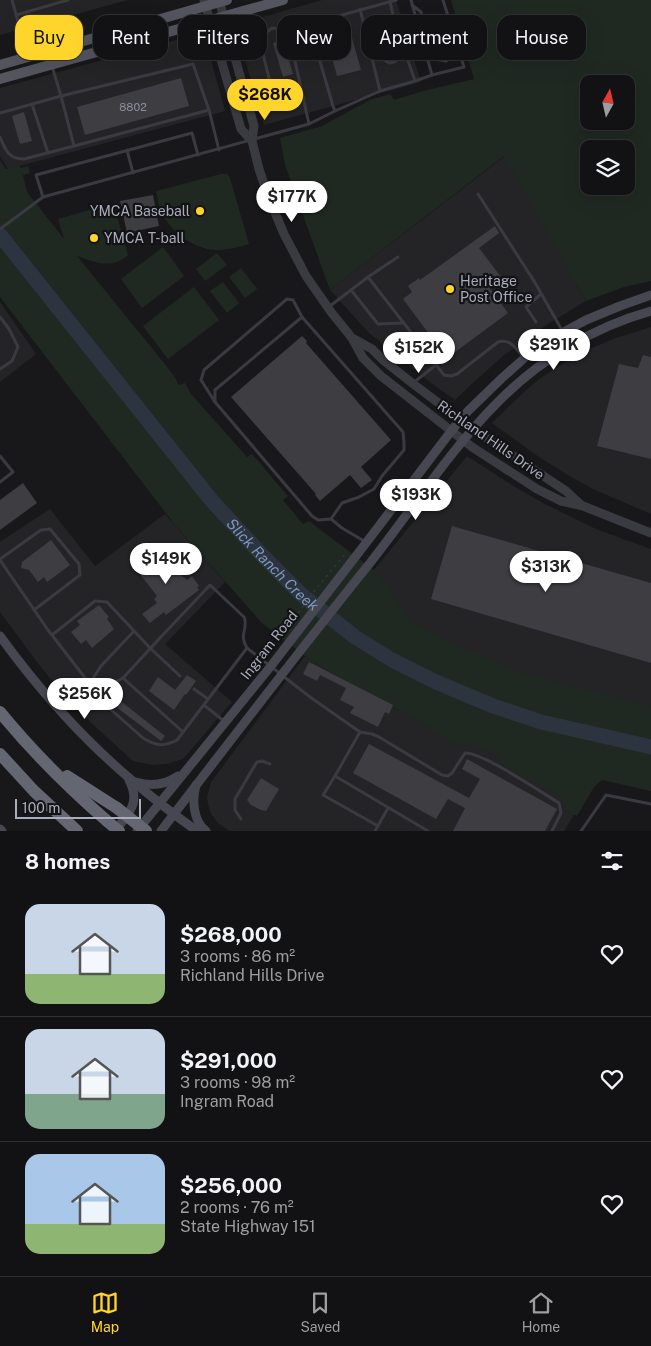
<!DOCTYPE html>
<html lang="en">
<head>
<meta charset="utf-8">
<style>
	body { margin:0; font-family:"Public Sans",sans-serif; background:#1f2022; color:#f1f3f6; height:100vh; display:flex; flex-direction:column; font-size:19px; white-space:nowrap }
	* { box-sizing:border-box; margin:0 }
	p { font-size:16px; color:#9c9ea0 }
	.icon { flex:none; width:28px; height:28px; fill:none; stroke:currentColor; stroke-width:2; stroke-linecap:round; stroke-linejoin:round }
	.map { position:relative; height:831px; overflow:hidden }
	.details { display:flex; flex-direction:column; background:#121214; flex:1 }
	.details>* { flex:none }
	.guide { position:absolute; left:15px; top:15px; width:621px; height:45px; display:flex; gap:10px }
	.needle { width:32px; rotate:8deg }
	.controls { position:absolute; left:580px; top:75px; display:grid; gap:10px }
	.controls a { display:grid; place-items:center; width:55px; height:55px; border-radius:10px; background:#121214; box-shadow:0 5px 20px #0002,0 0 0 1px #313234; font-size:25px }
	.scale { position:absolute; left:15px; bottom:12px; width:126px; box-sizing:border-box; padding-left:5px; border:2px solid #a9acbb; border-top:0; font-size:14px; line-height:18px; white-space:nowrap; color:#a9acbb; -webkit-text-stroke:4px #131315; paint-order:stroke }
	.price { position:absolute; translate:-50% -42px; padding:0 11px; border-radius:18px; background:#fff; color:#222; font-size:16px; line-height:32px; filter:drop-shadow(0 1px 2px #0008) }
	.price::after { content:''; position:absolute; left:50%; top:30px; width:15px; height:11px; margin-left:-8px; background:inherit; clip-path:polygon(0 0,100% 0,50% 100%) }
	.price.current { background:#ffd42b; color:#111 }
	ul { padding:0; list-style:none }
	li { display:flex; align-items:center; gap:15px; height:125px; padding:0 25px }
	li+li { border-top:1px solid #313234 }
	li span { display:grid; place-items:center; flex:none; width:140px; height:100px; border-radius:15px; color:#555 }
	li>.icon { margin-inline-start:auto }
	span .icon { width:60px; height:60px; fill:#fffc; stroke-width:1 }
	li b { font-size:21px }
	h2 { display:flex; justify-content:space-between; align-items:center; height:60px; padding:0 25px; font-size:21px }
	.chip { padding:0 18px; border-radius:15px; background:#121214; box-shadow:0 5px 20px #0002,0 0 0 1px #313234; font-size:18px; line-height:45px }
	.chip.current { background:#ffd42b; color:#111 }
	.tabs { display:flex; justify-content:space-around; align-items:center; height:70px; border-top:1px solid #313234; background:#121214; font-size:14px; color:#9c9ea0 }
	.tabs a { display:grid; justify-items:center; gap:2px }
	.tabs .current { color:#ffd42b }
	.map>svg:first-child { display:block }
</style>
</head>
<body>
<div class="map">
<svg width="651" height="831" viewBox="0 0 651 831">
	<rect width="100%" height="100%" fill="#18181a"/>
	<g fill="#242427">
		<polygon points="0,0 128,0 0,35"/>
		<polygon points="322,0 396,0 421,82 264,125 237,32 237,27 245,22"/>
		<polygon points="191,36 200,36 206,42 225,111 8,169 0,156 0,88"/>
		<polygon points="505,156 586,301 548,324 503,356 476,380 455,400 431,383 369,333 330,290"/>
		<polygon points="0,302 36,354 0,382"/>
		<polygon points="651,327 651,514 593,489 566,474 539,457 492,423 524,392 538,380 556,368 585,351 613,339"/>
		<polygon points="467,456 512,485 543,503 596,529 651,549 651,710 544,684 449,649 360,587"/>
		<polygon points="50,509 95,566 165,514 225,582 165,644 232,702 183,759 167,764 152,765 133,761 75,708 40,666 0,612 0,542"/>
		<polygon points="305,656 354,687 408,715 598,776 564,831 230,831 219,824 211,814 208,804 207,797 211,782"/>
	</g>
	<g fill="#1f2922" fill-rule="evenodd">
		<path d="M451,0H651V281L624,287L586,301L504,156L330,290L285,165L280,138L322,126L370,100L390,94L394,100L423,91L474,79ZM589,84H626V121H589ZM589,149H626V186H589Z"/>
		<path d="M0,160L6,169L19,166L21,168L28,166L30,173L23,175L27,192L64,239L58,219L107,205L115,209L128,255C111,270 95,262 77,256L164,363L176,379L178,385L185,383L191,394L247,457L252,454L288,496L283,500L303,524L309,521L379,574L410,621L453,644L520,672L573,687L651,706V791L602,780L594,787L577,816L566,811L565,804L558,795L497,762L499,754L464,743L458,746L408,715L354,687L305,656L262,623L175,525L0,297Z"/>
		<path d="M221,174H227L230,178L249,244C240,247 231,249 222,250C200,252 175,236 164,217C159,209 158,200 156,191Z"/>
		<polygon points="163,247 184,276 142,308 121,279"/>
		<polygon points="217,253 227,265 205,281 196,269"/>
		<polygon points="241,268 257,289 245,298 229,277"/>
		<polygon points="223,282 239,303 227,313 210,291"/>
		<polygon points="194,287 219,320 168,359 143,326"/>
	</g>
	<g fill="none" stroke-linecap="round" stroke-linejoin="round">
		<path stroke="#2c3440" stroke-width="15" id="s1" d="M0,235L212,501L262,555L303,596L355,637L392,660L436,682L493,706L541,722L651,747"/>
	</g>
	<g fill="#3d3d42">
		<polygon points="387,18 395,46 383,50 375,21"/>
		<polygon points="349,27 361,70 337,76 328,43 319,35"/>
		<polygon points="283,40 293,74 283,77 273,43"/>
		<polygon points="181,78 189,106 85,135 77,107"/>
		<polygon points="24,112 32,141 20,144 12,116"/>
		<polygon points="153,195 159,226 127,233 120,201"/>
		<polygon points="495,226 499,233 479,248 501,277 488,286 508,313 447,358 403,299 412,292 408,286 419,278 420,280"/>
		<polygon points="302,336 307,341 306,343 391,440 361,467 372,480 361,488 350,475 320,501 315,495 316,494 231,397"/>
		<polygon points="643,355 651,357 651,459 597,446 619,364 638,368"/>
		<polygon points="23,483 37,503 0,530 0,500"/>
		<polygon points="452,526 651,583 651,663 431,599"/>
		<polygon points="51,540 70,565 47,582 44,577 38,582 29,570 21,568 22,562"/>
		<polygon points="163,550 183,577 184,577 187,580 192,576 199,586 197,587 199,590 166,615 164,612 150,623 142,614 157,603 154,599 157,596 136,569 150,559 149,558 156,552 158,554"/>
		<polygon points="99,605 109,617 107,619 114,629 92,648 86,640 81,644 71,632 80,625 77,621"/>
		<polygon points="309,662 393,705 389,714 385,712 378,727 350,713 354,707 340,700 346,688 320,675 317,681 303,674"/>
		<polygon points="187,675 196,681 186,695 185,694 174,710 149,691 158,677 175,690"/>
		<polygon points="113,695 165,736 161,741 107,700"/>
		<polygon points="369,744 469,798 480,779 462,769 467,759 557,809 545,831 453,831 465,808 448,799 436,819 353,773"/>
		<polygon points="261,778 279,789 266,811 261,810 251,805 247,800"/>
	</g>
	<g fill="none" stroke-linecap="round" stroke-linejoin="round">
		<polyline stroke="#3e3f47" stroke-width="1" stroke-dasharray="2.5 4" stroke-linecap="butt" points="283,634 315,590 347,552"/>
		<g stroke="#3a3a41" stroke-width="3">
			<polyline points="12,0 28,56"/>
			<polyline points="411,0 432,75 464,67 443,0"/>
			<polyline points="412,5 421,12 431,48 441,54 450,51 453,42 449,25"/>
			<polyline points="360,9 380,91 415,81 395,23 390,2"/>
			<polyline points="16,15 68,0"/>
			<polyline points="309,24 333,106 335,111 309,124"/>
			<polyline points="364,25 372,34 380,57 389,63 394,62 399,59 401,50 399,40"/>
			<polyline points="288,30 272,28 259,38 275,102 285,106 304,98"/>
			<polyline points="431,49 435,59 446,61 456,54 453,42"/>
			<polyline points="415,81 432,75"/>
			<polyline points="32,104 48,153"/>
			<polyline points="209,110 74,146 61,96 193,64 209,110 219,150"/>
			<polyline points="335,111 380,91"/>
			<polyline points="0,113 61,96 52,66"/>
			<path d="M0,137C5,149 8,159 24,159L74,146"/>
			<polyline points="127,150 133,173"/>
			<polyline points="478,194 534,281 563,332"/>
			<polyline points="43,197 36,175 192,133 198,155"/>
			<polyline points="0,229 43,197 309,124 288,30 396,0"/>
			<polyline points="368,277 398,257"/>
			<polyline points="351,290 378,324 403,323"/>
			<path d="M330,306L368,277L444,375L451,376L457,374L498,342C511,338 516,349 524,358"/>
			<polyline points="0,317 9,329 18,347 12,361 0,369"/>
			<polyline points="302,317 293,300 287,299 204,370 201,380 215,402 312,516 318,520 331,519 342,528 364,541"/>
			<polyline points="536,322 526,307 541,294"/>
			<polyline points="413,383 436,365"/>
			<polyline points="215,402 215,390 302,317 403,432 404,442 404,450 382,476 374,489 359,497 342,503 331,519"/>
			<polyline points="0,456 13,472 0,482"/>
			<polyline points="0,559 41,530 50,529 79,564 80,575 34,610"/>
			<polyline points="0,560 48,630 89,683"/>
			<polyline points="52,635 95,601 107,602 150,648 180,676"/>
			<polyline points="123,678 183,732"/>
			<polyline points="90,683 101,666 134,631"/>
			<path d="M82,684L143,738C156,746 164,747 177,740L247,648"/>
			<polyline points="194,689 208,699"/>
			<path d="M55,703L66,694L82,684L89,683L111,684L123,678L159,639L210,585L244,617C249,629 238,634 247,648L310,697L360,732L335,776L428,831"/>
			<polyline points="204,705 225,722"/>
			<path d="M360,732L372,734L379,737L442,775L448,776L452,773L465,753C482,752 541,792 559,803L561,813L552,831"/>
			<polyline points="335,776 323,795 378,826"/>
			<polyline points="241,819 235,810 235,799 255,765 257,762 262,761 270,764"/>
			<polyline points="375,831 388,808"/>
			<polyline points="581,831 606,795 651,804"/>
		</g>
		<g stroke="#3a3a41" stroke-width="9">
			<polyline points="204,0 241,129 252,141"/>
			<polyline points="219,0 254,126 252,141 259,169 268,196 284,234 306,276 331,312 352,338 363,358 381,376 472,447 537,489 561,501 583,506 651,533"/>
			<polyline points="354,339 372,349 383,360 412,383 473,429 566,491 581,505"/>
		</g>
		<g stroke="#464750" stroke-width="9">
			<path d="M0,636C37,687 80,736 128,777C150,796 173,814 197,831"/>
			<path d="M136,782C152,787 165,785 178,776"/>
			<path d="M196,785C192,800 193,821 206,831"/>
			<polyline points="0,829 2,831"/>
			<path d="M115,831C129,813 141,803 129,780"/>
			<polyline points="137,831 271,666 366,543 452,430 468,411 502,378 529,354 551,339 586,320 620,306 651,295"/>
			<path d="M161,831C230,741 299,651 370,563C412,510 449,451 497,403C539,360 593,327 651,311"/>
		</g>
		<g stroke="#54555f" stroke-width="10">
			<polyline points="0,65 227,0"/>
			<polyline points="0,79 283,0"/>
		</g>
		<g stroke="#646671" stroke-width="12">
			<path d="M0,712C32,751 69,788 107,821"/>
			<polyline points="0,754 34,791 77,831"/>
			<polyline points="67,776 117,808"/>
		</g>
		<g stroke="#646671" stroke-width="12">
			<polyline points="117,808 146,831"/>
			<polyline points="107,821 119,831"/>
		</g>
	</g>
	<g fill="#ffd42b" stroke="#131315" stroke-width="2">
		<circle cx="200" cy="211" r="5"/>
		<circle cx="94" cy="238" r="5"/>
		<circle cx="450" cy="289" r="5"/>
	</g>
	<g text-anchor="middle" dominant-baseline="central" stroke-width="4.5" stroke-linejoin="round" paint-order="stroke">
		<g font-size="11" fill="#8e909d">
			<text x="133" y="107">8802</text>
		</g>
		<g font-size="14" fill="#a9acbb" stroke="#131315" text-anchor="start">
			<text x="190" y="211" text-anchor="end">YMCA Baseball</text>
			<text x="104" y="238">YMCA T-ball</text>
			<text x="460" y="281">Heritage<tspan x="460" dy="16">Post Office</tspan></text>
		</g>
		<g font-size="14" fill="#a9acbb" stroke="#131315">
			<text transform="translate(491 440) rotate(35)">Richland Hills Drive</text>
			<text transform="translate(269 645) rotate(-52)">Ingram Road</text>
		</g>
		<g font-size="15" font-style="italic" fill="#7d95b9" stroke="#131315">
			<text stroke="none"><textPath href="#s1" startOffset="428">Slick Ranch Creek</textPath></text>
		</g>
	</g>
</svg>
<div class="controls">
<a><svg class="needle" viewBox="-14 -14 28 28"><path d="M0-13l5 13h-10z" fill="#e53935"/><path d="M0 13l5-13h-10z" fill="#9c9ea0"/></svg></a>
<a><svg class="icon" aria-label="layers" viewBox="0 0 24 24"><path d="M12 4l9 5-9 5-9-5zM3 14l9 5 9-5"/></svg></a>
</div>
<div class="scale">100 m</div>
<b class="price current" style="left:265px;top:121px">$268K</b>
<b class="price" style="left:292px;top:223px">$177K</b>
<b class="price" style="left:554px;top:371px">$291K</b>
<b class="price" style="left:419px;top:374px">$152K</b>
<b class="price" style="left:416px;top:521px">$193K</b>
<b class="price" style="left:166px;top:585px">$149K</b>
<b class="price" style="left:546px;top:593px">$313K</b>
<b class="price" style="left:85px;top:720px">$256K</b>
<div class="guide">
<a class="chip current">Buy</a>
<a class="chip">Rent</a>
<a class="chip">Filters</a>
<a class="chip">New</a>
<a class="chip">Apartment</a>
<a class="chip">House</a>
</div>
</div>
<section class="details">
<h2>8 homes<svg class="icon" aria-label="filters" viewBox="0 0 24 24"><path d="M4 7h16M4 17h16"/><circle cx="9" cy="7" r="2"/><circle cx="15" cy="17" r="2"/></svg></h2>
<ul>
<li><span style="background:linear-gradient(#c9d6e8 70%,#8fb573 0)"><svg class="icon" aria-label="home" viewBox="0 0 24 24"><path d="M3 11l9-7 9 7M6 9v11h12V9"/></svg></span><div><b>$268,000</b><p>3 rooms · 86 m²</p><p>Richland Hills Drive</p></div><svg class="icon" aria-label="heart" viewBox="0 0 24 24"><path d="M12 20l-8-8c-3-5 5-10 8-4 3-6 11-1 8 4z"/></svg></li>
<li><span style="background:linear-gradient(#c9d6e8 65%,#7fa58c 0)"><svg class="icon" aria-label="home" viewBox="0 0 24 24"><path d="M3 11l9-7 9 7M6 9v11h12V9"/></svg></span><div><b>$291,000</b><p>3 rooms · 98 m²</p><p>Ingram Road</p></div><svg class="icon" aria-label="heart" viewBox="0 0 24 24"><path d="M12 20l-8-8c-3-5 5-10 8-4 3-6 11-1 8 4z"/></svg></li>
<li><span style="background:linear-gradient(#a9c7e8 70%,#8fb573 0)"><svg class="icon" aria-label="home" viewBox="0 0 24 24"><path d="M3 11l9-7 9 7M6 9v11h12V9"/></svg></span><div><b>$256,000</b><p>2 rooms · 76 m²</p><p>State Highway 151</p></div><svg class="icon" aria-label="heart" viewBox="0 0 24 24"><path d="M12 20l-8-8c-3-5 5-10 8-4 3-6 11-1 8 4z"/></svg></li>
</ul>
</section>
<nav class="tabs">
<a class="current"><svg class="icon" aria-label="map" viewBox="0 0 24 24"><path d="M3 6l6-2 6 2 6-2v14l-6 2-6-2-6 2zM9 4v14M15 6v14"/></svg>Map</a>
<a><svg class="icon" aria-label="saved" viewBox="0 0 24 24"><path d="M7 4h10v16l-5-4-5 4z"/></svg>Saved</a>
<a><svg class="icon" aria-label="home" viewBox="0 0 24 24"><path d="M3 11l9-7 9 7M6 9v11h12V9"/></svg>Home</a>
</nav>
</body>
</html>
